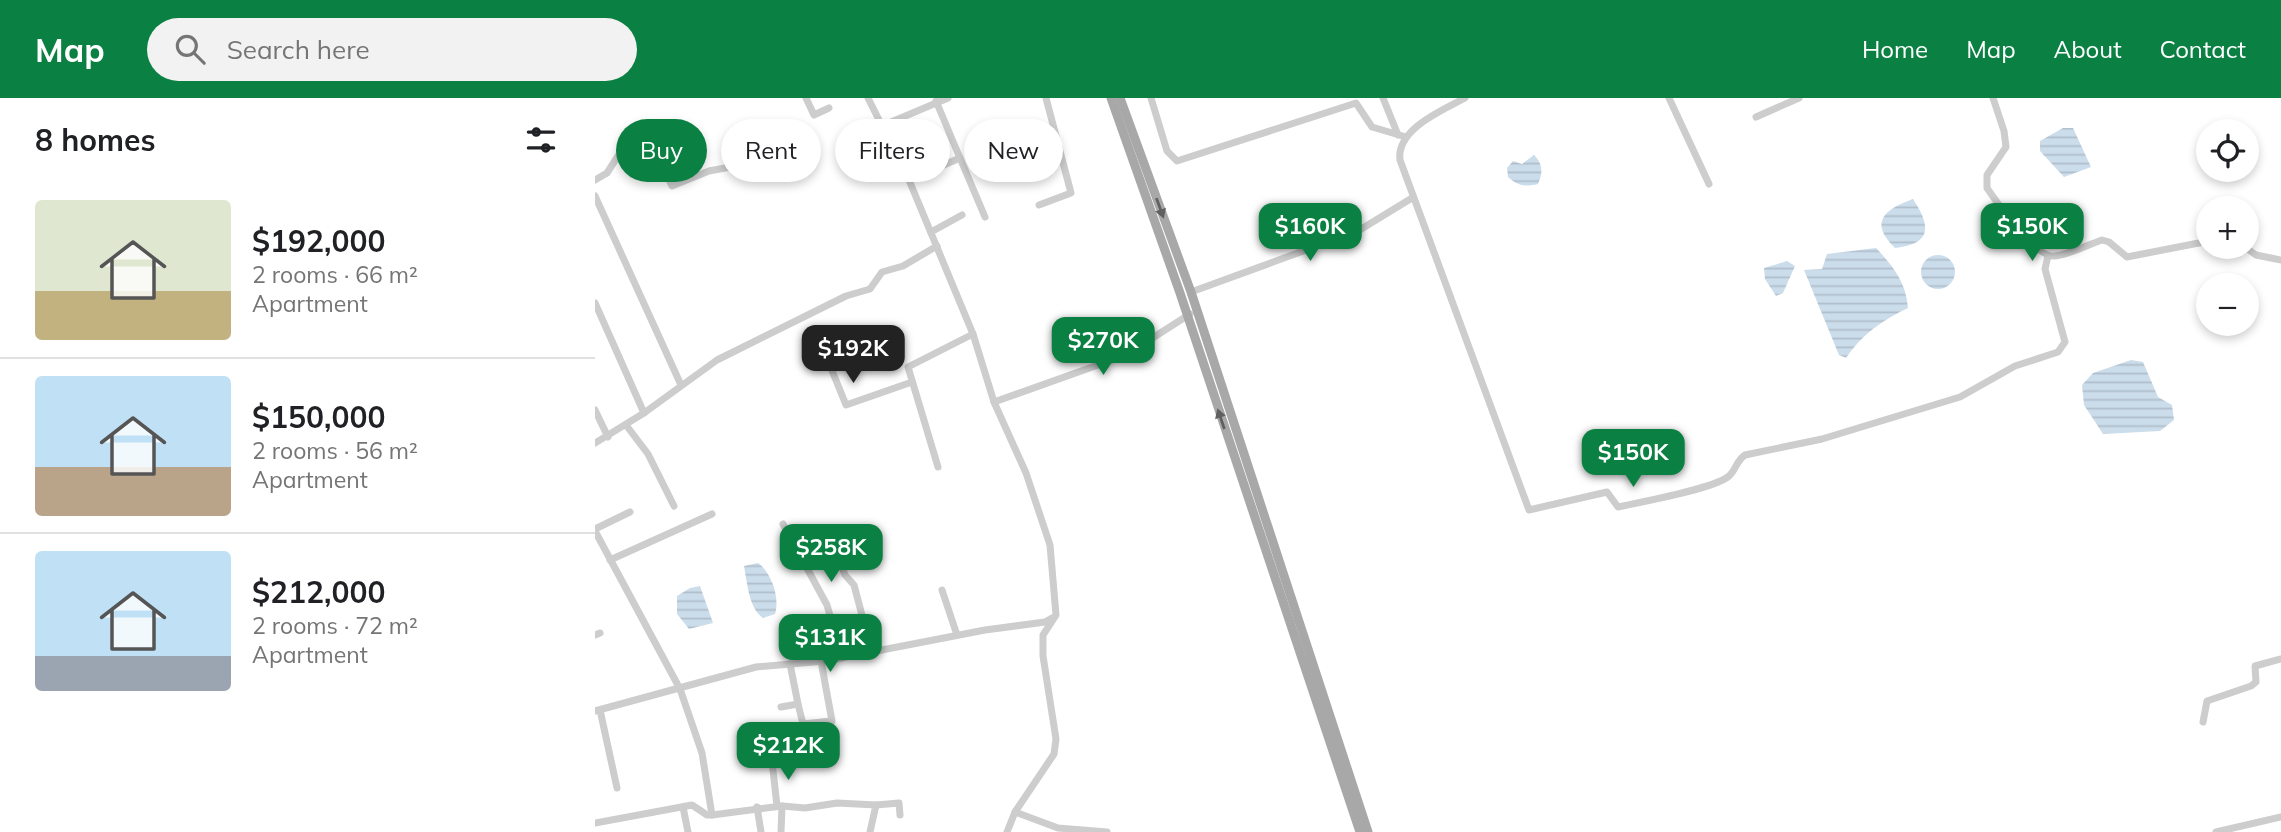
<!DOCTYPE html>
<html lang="en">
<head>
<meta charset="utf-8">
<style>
	body { margin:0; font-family:Mulish,sans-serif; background:#f2f2f2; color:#202124; height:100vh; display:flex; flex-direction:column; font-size:26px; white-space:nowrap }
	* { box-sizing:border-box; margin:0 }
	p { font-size:23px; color:#757577 }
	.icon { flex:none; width:38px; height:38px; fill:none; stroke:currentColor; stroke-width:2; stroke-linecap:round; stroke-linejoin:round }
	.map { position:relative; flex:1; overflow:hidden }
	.sheet { display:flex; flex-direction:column; background:#fff; width:595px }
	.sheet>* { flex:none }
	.top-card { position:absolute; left:21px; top:21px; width:665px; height:63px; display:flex; gap:14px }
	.tools { position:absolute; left:1601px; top:21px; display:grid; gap:14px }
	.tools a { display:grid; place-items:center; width:63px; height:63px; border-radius:50%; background:#fff; box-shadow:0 4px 10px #0003; font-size:35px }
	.price { position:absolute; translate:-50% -60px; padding:0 16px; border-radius:14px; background:#0b8043; color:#fff; font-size:23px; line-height:46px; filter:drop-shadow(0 2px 4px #0008) }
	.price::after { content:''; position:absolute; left:50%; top:42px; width:21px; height:16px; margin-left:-10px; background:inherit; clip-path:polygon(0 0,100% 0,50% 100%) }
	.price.selected { background:#222; color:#fff }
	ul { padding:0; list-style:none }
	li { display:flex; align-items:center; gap:21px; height:175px; padding:0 35px }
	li+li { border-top:2px solid #e0e0e0 }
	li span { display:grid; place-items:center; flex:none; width:196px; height:140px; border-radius:7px; color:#555 }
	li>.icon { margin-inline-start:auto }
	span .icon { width:84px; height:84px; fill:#fffc; stroke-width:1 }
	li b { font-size:30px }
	h2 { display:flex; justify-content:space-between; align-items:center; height:84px; padding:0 35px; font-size:30px }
	.chip { padding:0 24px; border-radius:32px; background:#fff; box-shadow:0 4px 10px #0003; font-size:24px; line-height:63px }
	.chip.selected { background:#0b8043; color:#fff }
	header { display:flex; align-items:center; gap:42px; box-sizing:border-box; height:98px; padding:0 35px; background:#0b8043; color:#fff }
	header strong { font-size:33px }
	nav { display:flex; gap:38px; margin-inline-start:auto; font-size:24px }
	.search { width:490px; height:63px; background:#f2f2f2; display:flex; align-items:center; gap:18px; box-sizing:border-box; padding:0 24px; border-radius:38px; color:#757577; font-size:26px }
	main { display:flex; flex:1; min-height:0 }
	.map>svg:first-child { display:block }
</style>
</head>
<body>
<header>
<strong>Map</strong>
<div class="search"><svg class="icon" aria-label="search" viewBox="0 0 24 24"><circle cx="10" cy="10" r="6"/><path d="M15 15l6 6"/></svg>Search here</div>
<nav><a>Home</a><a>Map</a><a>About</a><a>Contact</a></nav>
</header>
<main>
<section class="sheet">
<h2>8 homes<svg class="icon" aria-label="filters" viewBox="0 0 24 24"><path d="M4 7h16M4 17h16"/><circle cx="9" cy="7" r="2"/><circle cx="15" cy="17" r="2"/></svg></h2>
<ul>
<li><span style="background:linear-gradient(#dfe7d0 65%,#c2b280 0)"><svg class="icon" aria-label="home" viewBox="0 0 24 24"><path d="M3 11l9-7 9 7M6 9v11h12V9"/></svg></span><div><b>$192,000</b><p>2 rooms · 66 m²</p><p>Apartment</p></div></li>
<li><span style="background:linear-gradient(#bfe0f5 65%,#b9a48a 0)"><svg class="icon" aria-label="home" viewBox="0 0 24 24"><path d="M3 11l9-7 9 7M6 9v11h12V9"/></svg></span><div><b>$150,000</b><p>2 rooms · 56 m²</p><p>Apartment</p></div></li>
<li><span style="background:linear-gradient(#bfe0f5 75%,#9aa5b1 0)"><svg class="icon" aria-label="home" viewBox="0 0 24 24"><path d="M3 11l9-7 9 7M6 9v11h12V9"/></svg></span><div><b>$212,000</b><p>2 rooms · 72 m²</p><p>Apartment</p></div></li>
</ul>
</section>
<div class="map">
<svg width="1686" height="734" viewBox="0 0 1686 734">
	<defs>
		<pattern id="water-rules" width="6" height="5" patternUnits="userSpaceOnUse" patternTransform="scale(1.75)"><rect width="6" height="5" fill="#cbddeb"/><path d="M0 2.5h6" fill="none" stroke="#afbeca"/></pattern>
	</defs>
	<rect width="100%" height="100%" fill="#fff"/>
	<g fill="url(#water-rules)">
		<polygon points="1468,30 1478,30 1496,69 1469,79 1445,53 1445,43"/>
		<path d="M939,57C948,66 948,75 943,86C930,89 923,88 913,79L912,70L918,63L927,66Z"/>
		<path d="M1318,101C1336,128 1337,146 1300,150C1273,124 1290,111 1318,101Z"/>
		<path d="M1281,150C1298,168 1311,184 1313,210C1288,222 1267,236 1251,260L1244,257L1209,172L1227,171L1232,156Z"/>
		<circle cx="1343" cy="174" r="17"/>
		<polygon points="1192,163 1200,168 1188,195 1181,198 1170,181 1169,170"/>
		<polygon points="1536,262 1548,264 1563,299 1577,307 1579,322 1565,333 1508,336 1489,307 1487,287 1498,275"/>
		<path d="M163,465C177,475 185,500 180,516L168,520C154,511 152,484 149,468Z"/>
		<polygon points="105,488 118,525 94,531 82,516 82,498 95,490"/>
	</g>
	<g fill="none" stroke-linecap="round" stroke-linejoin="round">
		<g stroke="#cdcdcd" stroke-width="7">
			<polyline points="211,0 219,17 234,10"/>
			<polyline points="273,0 314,82 378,236 399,304 431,375 455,447 461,517 448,537 448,558 461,641 459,656 420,714 412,734"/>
			<polyline points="556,0 572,53 582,63 761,5 777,29 811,39"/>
			<polyline points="788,0 803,37"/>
			<path d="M870,0C848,12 801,31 805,62L934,412L1012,394L1023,409C1046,404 1119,391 1134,378C1141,372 1141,363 1150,357L1227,341L1365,299L1420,268L1463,254L1470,244L1450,171L1453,158"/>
			<polyline points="1074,0 1114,86"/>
			<path d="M1398,0L1409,33L1411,49L1392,77V90C1403,106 1441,161 1460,158C1476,156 1492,147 1507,142L1514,144L1532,159L1614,143"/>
			<polyline points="341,3 365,60"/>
			<polyline points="1161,19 1204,0"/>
			<polyline points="289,27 353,0"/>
			<polyline points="0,82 12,75 28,50 53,39 77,88 114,73 146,67"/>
			<polyline points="314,82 365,60 390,119"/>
			<polyline points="0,98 86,287"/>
			<polyline points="444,107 476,95 451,0"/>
			<polyline points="336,134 367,117"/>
			<polyline points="1650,149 1661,157 1686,162"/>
			<polyline points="596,194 763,133 817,100"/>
			<polyline points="0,205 49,315"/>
			<polyline points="236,270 251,307 317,284"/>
			<polyline points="399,304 531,257 595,216"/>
			<polyline points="0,312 13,339"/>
			<polyline points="31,327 53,356 79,408"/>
			<polyline points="0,345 49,315 122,262 251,198 275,191 287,174 308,168 342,148"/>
			<polyline points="343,369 313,269 378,236"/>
			<polyline points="188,426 232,507 247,560"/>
			<polyline points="0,431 35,414"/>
			<polyline points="0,433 85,591 107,655 117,717 187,708 210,710 242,705 281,707 275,734"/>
			<polyline points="239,447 250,477 259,487 277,555"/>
			<polyline points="15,462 117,416"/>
			<polyline points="347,492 362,537"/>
			<polyline points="0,537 5,535"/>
			<polyline points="203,606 208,626 237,623 226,563"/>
			<polyline points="186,609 203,606 195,566"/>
			<polyline points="5,612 22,690"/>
			<polyline points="0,613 161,569 230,563 390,532 450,524 457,520"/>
			<polyline points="229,624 230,653"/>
			<polyline points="1608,624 1612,603 1656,588 1661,584 1660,568 1686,561"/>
			<polyline points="177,663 182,708"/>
			<polyline points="281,707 304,705 305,717"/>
			<polyline points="88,709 93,734"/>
			<polyline points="162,709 166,734"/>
			<polyline points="420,714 463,730 512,734"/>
			<polyline points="0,725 97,707 112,717 117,717"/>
			<polyline points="186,734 187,708"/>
			<polyline points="1621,734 1686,719"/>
		</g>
		<g stroke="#a8a8a8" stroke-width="9">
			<polyline points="516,0 585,195 765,734"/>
			<polyline points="525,0 596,194 773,734"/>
		</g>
	</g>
	<defs><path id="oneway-solid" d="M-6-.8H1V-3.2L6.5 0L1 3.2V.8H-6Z" transform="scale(1.75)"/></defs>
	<g fill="#606060">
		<use href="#oneway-solid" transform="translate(565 110) rotate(70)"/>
		<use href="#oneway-solid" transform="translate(626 321) rotate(-109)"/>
	</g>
</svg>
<div class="tools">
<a><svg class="icon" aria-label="locate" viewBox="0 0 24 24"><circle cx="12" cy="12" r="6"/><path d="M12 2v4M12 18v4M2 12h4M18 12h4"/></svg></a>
<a>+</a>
<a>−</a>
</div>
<b class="price" style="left:715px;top:165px">$160K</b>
<b class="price" style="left:1437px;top:165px">$150K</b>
<b class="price" style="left:508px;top:279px">$270K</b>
<b class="price selected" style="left:258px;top:287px">$192K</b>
<b class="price" style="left:1038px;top:391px">$150K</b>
<b class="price" style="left:236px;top:486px">$258K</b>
<b class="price" style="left:235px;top:576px">$131K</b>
<b class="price" style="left:193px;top:684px">$212K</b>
<div class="top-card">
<a class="chip selected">Buy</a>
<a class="chip">Rent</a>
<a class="chip">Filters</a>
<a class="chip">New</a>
</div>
</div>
</main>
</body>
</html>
